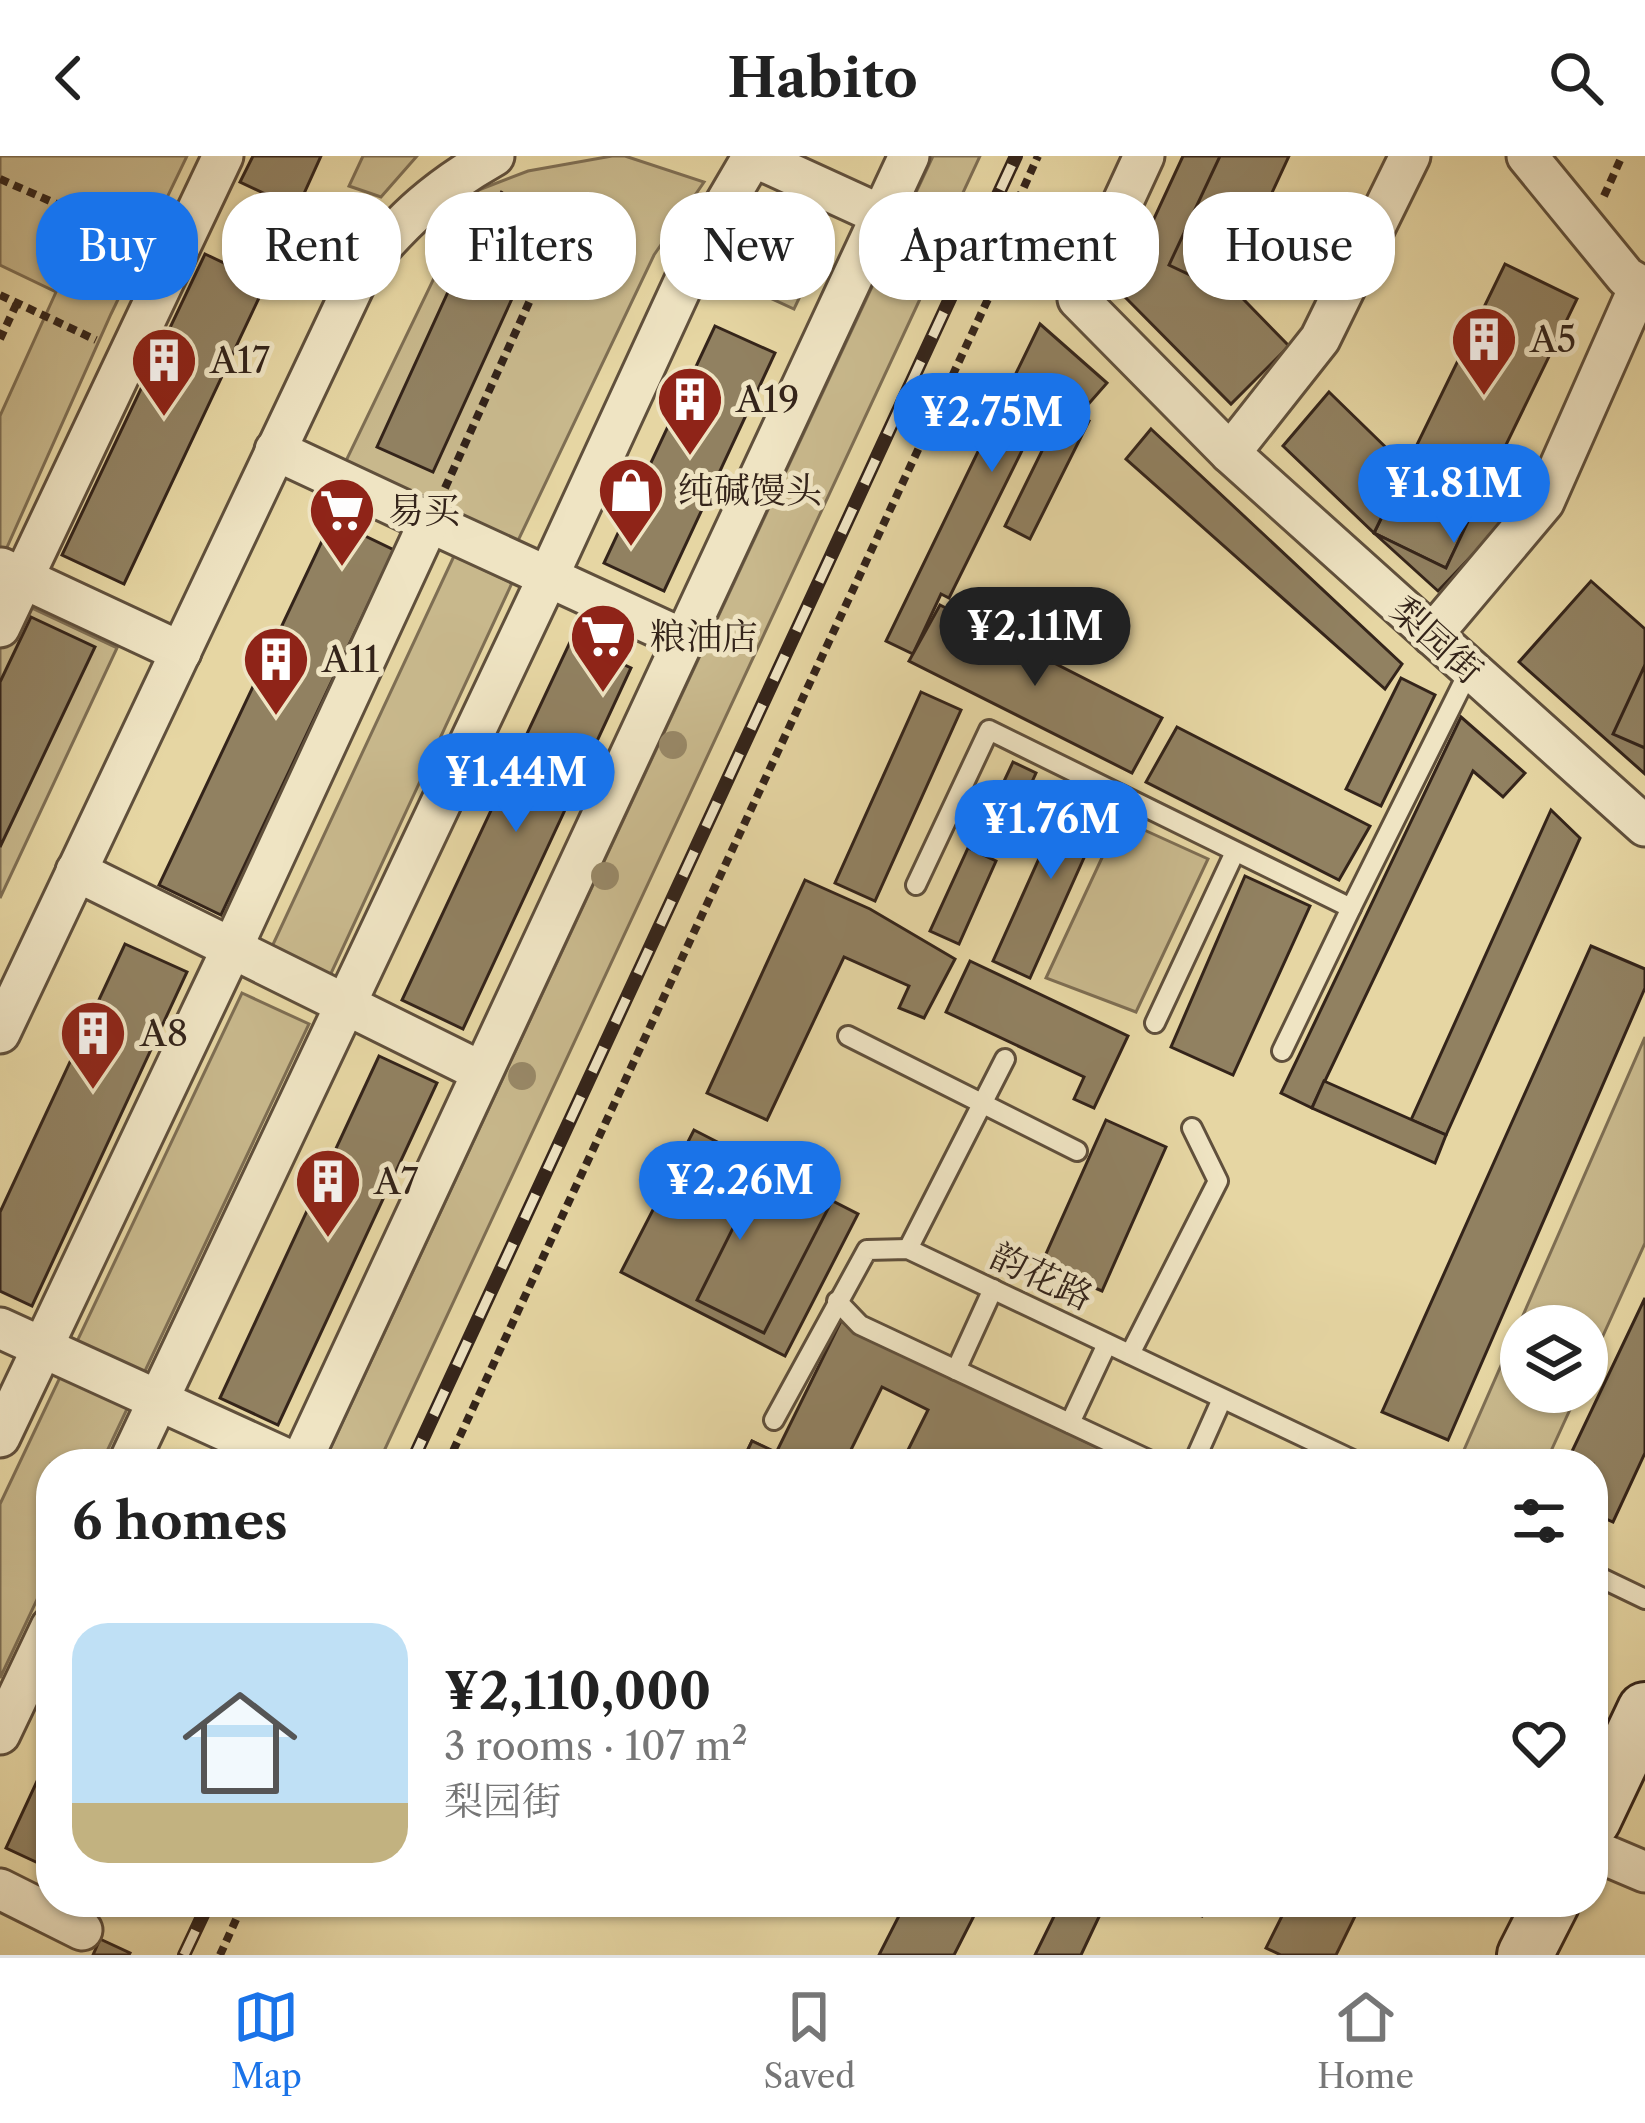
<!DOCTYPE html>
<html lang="en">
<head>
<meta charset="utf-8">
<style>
	body { margin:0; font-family:"Libre Caslon Text","Noto Serif SC",serif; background:#f6f6f6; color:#222; height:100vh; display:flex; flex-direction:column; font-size:45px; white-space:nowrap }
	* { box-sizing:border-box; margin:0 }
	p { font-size:39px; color:#767676 }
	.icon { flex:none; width:66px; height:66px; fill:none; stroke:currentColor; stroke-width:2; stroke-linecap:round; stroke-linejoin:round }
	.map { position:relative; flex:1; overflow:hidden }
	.details { position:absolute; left:36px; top:1293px; width:1572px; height:468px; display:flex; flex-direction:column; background:#fff; border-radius:48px; box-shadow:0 3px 9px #0004 }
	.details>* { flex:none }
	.hud { position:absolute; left:36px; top:36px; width:1575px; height:108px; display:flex; gap:24px }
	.tools { position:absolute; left:1500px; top:1149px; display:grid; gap:24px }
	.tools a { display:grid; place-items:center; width:108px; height:108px; border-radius:50%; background:#fff; box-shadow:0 3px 9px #0004; font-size:60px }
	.price { position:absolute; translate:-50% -102px; padding:0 27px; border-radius:42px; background:#1a73e8; color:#fff; font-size:39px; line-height:78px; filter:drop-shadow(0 3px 6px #0008) }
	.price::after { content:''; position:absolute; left:50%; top:72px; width:36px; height:27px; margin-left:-18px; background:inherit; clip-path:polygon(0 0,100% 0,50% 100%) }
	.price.on { background:#222; color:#fff }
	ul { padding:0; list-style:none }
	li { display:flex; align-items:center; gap:36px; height:300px; padding:0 36px }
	li span { display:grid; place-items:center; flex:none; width:336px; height:240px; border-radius:36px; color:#555 }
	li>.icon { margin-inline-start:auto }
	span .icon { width:144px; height:144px; fill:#fffc; stroke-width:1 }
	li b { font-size:51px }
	h2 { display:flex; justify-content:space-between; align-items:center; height:144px; padding:0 36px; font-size:51px }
	.pill { padding:0 42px; border-radius:48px; background:#fff; box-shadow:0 3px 9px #0004; font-size:42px; line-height:108px }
	.pill.on { background:#1a73e8; color:#fff }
	header { display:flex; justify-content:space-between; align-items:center; height:156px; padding:0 36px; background:#fff; font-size:54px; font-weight:800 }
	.menu { display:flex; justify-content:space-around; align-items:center; height:168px; border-top:3px solid #e0e0e0; background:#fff; font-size:33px; color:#767676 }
	.menu a { display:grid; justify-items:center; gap:6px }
	.menu .on { color:#1a73e8 }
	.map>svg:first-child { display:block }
</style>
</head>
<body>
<header><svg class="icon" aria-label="back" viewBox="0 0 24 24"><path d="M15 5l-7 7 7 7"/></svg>Habito<svg class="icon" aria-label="search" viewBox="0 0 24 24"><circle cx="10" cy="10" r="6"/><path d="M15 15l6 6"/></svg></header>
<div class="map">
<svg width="1645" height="1799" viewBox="0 0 1645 1799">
	<rect width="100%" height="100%" fill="#e6d6a3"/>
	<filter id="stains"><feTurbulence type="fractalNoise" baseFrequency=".00167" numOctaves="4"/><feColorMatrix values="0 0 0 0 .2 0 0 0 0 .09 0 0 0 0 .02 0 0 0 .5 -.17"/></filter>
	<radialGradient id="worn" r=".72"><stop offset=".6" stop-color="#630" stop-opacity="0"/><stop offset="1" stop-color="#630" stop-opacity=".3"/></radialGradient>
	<g fill="#c8b88c" stroke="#7e6e53" stroke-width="3">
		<polygon points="0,0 187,0 111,158 4,398 0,396 0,260 56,136 0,109"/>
		<polygon points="363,0 417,0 381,41 349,30"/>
		<polygon points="612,0 625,0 704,26 654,99 515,391 343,311 476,35 528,15"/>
		<polygon points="933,0 980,0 922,125 927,128 378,1308 323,1308"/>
		<polygon points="769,72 821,96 794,153 742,129"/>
		<polygon points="454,400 512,427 321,839 262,812"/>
		<polygon points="0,437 117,492 0,742"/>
		<polygon points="1120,663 1208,703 1136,856 1046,822"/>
		<polygon points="242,837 309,868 101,1308 51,1308 51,1414 0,1522 0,1348"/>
		<polygon points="1645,881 1645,1087 1587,1215 1587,1170 1521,1170 1521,1236 1578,1236 1545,1308 1496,1308 1464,1294"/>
	</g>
	<g fill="#918161" stroke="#34241a" stroke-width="3">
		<polygon points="253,0 321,0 297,53 240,26"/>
		<polygon points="1183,0 1259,0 1209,108 1289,190 1231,248 1120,136"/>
		<polygon points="1220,0 1289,0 1226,136 1169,109"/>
		<polygon points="491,42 546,68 433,316 377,291"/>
		<polygon points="205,98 266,127 124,428 62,399"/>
		<polygon points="1505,108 1577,143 1446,412 1374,377"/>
		<polygon points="1040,168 1107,227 1085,252 1055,228 949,442 941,438 913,498 886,485"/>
		<polygon points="715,170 775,197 664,435 604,407"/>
		<polygon points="1329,236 1406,311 1374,377 1283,290"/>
		<polygon points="1063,252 1089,265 1030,383 1005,370"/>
		<polygon points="1151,273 1402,508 1385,533 1126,303"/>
		<polygon points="1480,340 1505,365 1438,435 1374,377 1446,412"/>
		<polygon points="332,364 394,394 221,759 159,729"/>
		<polygon points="1591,425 1645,473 1645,618 1519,506"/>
		<polygon points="940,449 1162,562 1132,617 909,505"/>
		<polygon points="31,461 95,491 0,691 0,526"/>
		<polygon points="571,484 631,512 463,873 402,844"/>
		<polygon points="1645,509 1645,592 1613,578"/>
		<polygon points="1401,522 1435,539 1381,650 1346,633"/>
		<polygon points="921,536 961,554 875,745 835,727"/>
		<polygon points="1461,561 1525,617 1503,641 1473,615 1312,952 1281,937"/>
		<polygon points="1177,571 1370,670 1339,724 1146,626"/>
		<polygon points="1013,606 1036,617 1000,696 976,685"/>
		<polygon points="1072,629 1109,646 1030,822 993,805"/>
		<polygon points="1551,654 1580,682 1446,979 1411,964"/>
		<polygon points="968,692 996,705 959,788 930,775"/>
		<polygon points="1245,720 1310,750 1233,919 1171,891"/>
		<polygon points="805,724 870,753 955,803 924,862 899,852 909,830 844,801 767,964 707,937"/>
		<polygon points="125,788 187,816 32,1150 0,1135 0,1056"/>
		<polygon points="1591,790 1645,813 1645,832 1448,1284 1382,1256"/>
		<polygon points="970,805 1128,880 1094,952 1074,943 1084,921 946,856"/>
		<polygon points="379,900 437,927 278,1269 220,1242"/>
		<polygon points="1324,925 1446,979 1435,1007 1312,952"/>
		<polygon points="1106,964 1166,991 1102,1135 1041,1109"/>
		<polygon points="694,974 858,1058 785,1200 621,1116"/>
		<polygon points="764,1010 832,1045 764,1177 697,1144"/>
		<polygon points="1645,1142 1645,1297 1613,1366 1593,1357 1593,1308 1566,1308"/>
		<polygon points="841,1165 1131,1308 901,1308 928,1254 882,1231 844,1308 741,1308 752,1285 776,1297"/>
		<polygon points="752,1285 801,1308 741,1308"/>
		<polygon points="51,1595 51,1713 6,1692"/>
		<polygon points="906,1746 981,1746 954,1799 879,1799"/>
		<polygon points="1061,1746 1106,1746 1081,1799 1035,1799"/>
		<polygon points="1172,1746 1209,1746 1202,1760"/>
		<polygon points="1289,1746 1362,1746 1336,1799 1281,1799 1266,1792"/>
		<polygon points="100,1783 130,1797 129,1799 93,1799"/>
	</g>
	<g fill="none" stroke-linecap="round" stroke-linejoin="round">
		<defs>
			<g id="lane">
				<polyline points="916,729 989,574 1351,752 1470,513"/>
				<polyline points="1155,867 1235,696"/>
				<polyline points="848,880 1077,995"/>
				<polyline points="1282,895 1351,752"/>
				<polyline points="908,1093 1005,903"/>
				<polyline points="837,1145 860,1169 1157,1308"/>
				<polyline points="1130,1198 1218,1025 1192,972"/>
				<polyline points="956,1214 993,1133"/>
				<polyline points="774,1264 867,1094 908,1093 1361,1308"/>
				<polyline points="1070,1267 1107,1188"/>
				<polyline points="1193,1308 1222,1243"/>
				<polyline points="1593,1418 1645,1443"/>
			</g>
			<g id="street">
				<polyline points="752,0 881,59"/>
				<polyline points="1144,0 1078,143 1230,297 1645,670"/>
				<polyline points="1527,0 1626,121 1645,132"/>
				<polyline points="1230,297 1320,183 1410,0"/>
				<polyline points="429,366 683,483"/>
				<polyline points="1,412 181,496"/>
				<polyline points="0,471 223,0"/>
				<polyline points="1432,479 1544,346 1640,129"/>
				<polyline points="76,715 482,916"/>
				<path d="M0,877L362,113C405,62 436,33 494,0"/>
				<polyline points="0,1172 298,1308"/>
				<polyline points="0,1281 232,792 429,366 275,294"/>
				<polyline points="128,1308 548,421 702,87 753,0"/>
				<polyline points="300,1308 909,0"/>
				<polyline points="0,1578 51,1471"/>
				<polyline points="1593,1694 1645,1716"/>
				<polyline points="0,1733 82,1774"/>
			</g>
			<g id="secondary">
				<polyline points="1593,1664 1645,1554"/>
				<polyline points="1525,1799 1552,1746"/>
			</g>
		</defs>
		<use href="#lane" stroke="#60503c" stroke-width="24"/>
		<use href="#street" stroke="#60503c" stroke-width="45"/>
		<use href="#secondary" stroke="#34241a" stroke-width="60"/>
		<g stroke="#34241a" stroke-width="8" stroke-dasharray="9 6" stroke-linecap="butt">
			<polyline points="0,23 141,85"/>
			<polyline points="1604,40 1622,0"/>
			<polyline points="232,67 329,109"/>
			<polyline points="0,139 96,184"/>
			<polyline points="0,183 17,147"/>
			<polyline points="445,332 565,67 499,38"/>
			<polyline points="447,1308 1001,115 991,104 1038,0"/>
			<polyline points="220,1799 244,1746"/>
		</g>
		<use href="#lane" stroke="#efe4c3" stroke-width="18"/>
		<use href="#street" stroke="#efe4c3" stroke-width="39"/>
		<use href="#secondary" stroke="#efe4c3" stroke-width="54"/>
		<defs>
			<g id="rail">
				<polyline points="411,1308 1016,0"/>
				<polyline points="184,1799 209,1746"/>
			</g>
		</defs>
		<use href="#rail" stroke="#34241a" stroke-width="14"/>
		<use href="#rail" stroke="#efe4c3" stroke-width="9" stroke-dasharray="27" stroke-linecap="butt"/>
	</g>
	<g fill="#988867">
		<circle cx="673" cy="589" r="14"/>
		<circle cx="605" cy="720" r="14"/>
		<circle cx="522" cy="920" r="14"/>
	</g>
	<defs>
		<symbol id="building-pin" viewBox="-11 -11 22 30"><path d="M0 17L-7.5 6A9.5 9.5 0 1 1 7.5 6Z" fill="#8f2418" stroke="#efe4c3"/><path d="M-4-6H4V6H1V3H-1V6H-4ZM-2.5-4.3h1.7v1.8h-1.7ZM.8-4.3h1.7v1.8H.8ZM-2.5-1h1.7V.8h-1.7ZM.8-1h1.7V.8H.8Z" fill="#fff"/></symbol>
		<symbol id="shop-pin" viewBox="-11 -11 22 30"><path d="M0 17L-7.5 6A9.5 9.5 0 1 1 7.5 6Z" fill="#8f2418" stroke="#efe4c3"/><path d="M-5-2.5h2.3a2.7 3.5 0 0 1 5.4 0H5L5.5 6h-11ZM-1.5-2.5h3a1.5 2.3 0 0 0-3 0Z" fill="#fff"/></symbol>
		<symbol id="supermarket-pin" viewBox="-11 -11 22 30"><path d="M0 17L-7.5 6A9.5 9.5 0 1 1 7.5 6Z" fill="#8f2418" stroke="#efe4c3"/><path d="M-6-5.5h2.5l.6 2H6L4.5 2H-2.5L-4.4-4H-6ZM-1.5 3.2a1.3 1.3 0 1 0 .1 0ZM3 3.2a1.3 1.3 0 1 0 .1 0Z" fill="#fff"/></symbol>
	</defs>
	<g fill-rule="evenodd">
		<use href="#building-pin" x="1446" y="145" width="76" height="104"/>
		<use href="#building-pin" x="126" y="166" width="76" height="104"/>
		<use href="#building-pin" x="652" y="205" width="76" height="104"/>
		<use href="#shop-pin" x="593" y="296" width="76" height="104"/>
		<use href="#supermarket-pin" x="304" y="316" width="76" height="104"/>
		<use href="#supermarket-pin" x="565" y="442" width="76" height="104"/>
		<use href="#building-pin" x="238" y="465" width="76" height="104"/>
		<use href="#building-pin" x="55" y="839" width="76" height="104"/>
		<use href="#building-pin" x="290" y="987" width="76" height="104"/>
	</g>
	<g text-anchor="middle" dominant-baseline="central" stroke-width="10" stroke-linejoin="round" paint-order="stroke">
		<g font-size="36" fill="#34241a" stroke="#efe4c3" text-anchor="start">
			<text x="1530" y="183">A5</text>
			<text x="210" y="204">A17</text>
			<text x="736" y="243">A19</text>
			<text x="678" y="334">纯碱馒头</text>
			<text x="388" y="354">易买</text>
			<text x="650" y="480">粮油店</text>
			<text x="322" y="503">A11</text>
			<text x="140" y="877">A8</text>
			<text x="374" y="1025">A7</text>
		</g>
		<g font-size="36" fill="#34241a" stroke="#efe4c3">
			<text transform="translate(1437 484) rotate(42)">梨园街</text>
			<text transform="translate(1042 1120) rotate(25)">韵花路</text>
		</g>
	</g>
	<rect width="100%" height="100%" filter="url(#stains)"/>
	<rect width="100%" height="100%" fill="url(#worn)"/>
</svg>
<div class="tools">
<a><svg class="icon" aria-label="layers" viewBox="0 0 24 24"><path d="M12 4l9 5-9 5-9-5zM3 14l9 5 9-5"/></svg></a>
</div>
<b class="price" style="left:992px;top:319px">¥2.75M</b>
<b class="price" style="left:1454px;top:390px">¥1.81M</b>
<b class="price on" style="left:1035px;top:533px">¥2.11M</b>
<b class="price" style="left:516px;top:679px">¥1.44M</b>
<b class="price" style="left:1051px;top:726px">¥1.76M</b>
<b class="price" style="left:740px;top:1087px">¥2.26M</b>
<div class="hud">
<a class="pill on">Buy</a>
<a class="pill">Rent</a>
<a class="pill">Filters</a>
<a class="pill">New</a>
<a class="pill">Apartment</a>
<a class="pill">House</a>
</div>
<section class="details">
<h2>6 homes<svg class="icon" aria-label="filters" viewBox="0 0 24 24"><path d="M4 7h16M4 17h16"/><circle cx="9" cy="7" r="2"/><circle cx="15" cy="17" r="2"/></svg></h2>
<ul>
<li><span style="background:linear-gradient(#bfe0f5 75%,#c2b280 0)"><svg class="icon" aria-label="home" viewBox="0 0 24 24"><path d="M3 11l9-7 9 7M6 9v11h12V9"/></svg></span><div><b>¥2,110,000</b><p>3 rooms · 107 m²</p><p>梨园街</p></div><svg class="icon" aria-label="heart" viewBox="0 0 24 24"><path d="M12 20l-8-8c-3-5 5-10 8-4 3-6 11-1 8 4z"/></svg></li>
</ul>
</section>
</div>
<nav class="menu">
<a class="on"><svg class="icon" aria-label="map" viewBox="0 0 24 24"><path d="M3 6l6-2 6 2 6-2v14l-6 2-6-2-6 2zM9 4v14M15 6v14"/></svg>Map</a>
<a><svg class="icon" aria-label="saved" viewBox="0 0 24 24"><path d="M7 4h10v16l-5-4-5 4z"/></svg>Saved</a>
<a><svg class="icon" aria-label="home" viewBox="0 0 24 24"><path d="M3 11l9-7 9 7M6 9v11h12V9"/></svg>Home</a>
</nav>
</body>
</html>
